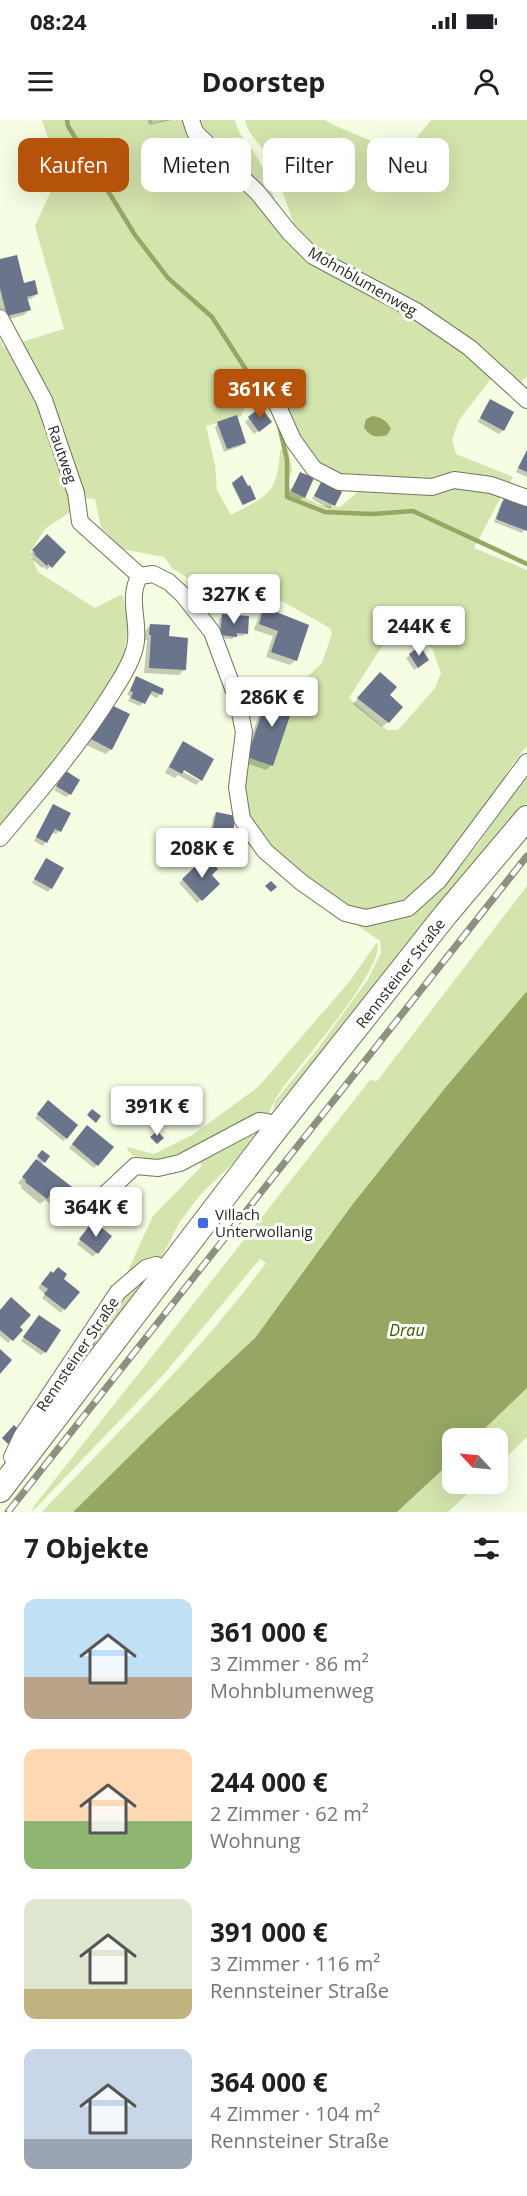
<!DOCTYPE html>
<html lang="de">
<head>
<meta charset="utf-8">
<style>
	body { margin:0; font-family:"Open Sans",sans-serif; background:#f2f2f2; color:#202124; height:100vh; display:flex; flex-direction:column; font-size:22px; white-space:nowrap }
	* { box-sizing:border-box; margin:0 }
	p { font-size:20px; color:#757577 }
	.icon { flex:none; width:33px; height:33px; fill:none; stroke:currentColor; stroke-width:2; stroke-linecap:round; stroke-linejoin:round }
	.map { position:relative; height:1392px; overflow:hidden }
	.panel { display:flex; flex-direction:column; background:#fff; flex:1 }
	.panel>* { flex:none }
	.top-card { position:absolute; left:18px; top:18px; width:492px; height:54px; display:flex; gap:12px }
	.needle { width:39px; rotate:296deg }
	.tools { position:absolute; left:442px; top:1308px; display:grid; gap:12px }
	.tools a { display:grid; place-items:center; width:66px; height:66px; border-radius:12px; background:#fff; box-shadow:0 6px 24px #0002; font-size:30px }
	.price { position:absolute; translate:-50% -51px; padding:0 14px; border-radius:6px; background:#fff; color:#222; font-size:20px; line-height:39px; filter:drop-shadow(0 2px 3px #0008) }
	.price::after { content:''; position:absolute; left:50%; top:36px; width:18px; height:14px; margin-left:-9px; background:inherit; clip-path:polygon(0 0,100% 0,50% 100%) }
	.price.current { background:#b45309; color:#fff }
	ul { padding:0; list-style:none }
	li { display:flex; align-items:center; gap:18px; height:150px; padding:0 24px }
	li span { display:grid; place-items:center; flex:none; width:168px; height:120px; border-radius:12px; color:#555 }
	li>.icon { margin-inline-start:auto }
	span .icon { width:72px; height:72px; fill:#fffc; stroke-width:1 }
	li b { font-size:26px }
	h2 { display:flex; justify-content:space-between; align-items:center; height:72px; padding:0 24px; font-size:26px }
	.pill { padding:0 21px; border-radius:12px; background:#fff; box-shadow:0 6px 24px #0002; font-size:21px; line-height:54px }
	.pill.current { background:#b45309; color:#fff }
	.status { display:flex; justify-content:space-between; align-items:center; height:42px; padding:0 30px; background:#fff; direction:ltr }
	.status svg { height:16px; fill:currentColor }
	header { display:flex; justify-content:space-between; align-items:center; height:78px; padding:0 24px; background:#fff; font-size:27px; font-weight:700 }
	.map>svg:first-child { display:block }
</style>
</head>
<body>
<div class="status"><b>08:24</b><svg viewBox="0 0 49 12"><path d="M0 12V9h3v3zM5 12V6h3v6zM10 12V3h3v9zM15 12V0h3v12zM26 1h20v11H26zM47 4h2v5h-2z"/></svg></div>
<header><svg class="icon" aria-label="menu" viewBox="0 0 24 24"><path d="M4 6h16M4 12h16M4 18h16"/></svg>Doorstep<svg class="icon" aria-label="person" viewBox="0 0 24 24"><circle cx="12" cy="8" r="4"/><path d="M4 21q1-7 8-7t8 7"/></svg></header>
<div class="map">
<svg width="527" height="1392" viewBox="0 0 527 1392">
	<rect width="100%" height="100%" fill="#f5fde2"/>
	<g fill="#d4e4ad" fill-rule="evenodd">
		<path d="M42,0H152L153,3L165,0H187L279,106L394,183L494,255L459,300L452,320L456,334L513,357L506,369L351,357L322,348L311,342L282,282L273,273L266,256H262L265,269L242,274L247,283L241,296L206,306L215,345L217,370L231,395C266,376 278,375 280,330L288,328L292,351L286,366L292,369L291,371L320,385L340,387L364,367L453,365L502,375L474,428L527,450V626L512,645L470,715L416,775L392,789L371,793L350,788L334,778L265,720L248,695L243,674L247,637L273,645L296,578L305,559L322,543L332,514L330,508L276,478L274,472L263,470L209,471L173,449L164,437L121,429L101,407L95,379L84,378L18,223L64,209L35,106L66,38L49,21ZM393,509L432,528L441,553L435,568L398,610H387L349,578Z"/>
		<path d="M196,0H235C238,14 246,21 254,32C265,50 273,73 279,93L233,41L232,34Z"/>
		<path d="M245,0H325L331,4L398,32L412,23L431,0H527V256L518,266L298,121C291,92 280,63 267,36C260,23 248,15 245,0Z"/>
		<polygon points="0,219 3,227 7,226 21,241 76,388 45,409 30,432 38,452 95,488 122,474 129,500 123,541 96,588 0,710"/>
		<polygon points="527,650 527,683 273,990 275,981 317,930 368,859 381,833 380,821 358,806 357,803 378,804 407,796 449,761 479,723"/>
		<path d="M527,766V871L445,968L352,1085L255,1218L157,1309L73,1392H42C119,1311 199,1233 266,1143L260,1139L165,1253L32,1392L34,1386L370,960L377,961Z"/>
		<path d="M377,822C387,847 299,945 282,969C275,978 271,988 267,998L184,1039L141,1041L128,1031L127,1027L154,1034L194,1014L258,967L350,861Z"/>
		<polygon points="254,1009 257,1012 256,1014 234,1042 200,1075 179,1103 161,1139 121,1166 153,1096 202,1046 197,1040"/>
		<polygon points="151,1151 38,1304 112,1187"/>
		<polygon points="527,1268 527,1317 498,1345 498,1318 475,1318"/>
		<polygon points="453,1340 453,1364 478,1364 448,1392 397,1392"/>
	</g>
	<g fill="#95a763">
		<path d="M373,296C381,298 387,300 391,309L387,315C376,318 371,317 364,308L366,299Z"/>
		<polygon points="527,871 527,1268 475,1318 453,1318 453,1340 397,1392 73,1392 157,1309 255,1218 352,1085 445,968"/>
	</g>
	<g fill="#0003">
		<polygon points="148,0 172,0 149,5"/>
		<polygon points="0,141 23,165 37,174 31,179 27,180 29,190 24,195 2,201 0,193"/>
		<polygon points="487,284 503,310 499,314 478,302"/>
		<polygon points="261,289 267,305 254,314 245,302"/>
		<polygon points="218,303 244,322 241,326 224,332 215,307"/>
		<polygon points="527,330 527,357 516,352"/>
		<polygon points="300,354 304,377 300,380 288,375"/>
		<polygon points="242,357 253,380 242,385 232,365"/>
		<polygon points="323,360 340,372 330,389 312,379"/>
		<polygon points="504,380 527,389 527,406 522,413 494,402 501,383"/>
		<polygon points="47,417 64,432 47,450 44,447 42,448 32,439 33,437 30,434"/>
		<polygon points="265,489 296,540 290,545 266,537 273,516 254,510 259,495"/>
		<polygon points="223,495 246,513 243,516 236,516 232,519 217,518 219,499"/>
		<polygon points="150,505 167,518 184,550 179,555 144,553 147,520 144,520 145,511"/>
		<polygon points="410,535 424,543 414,550 406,538"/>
		<polygon points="136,558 162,570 160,574 157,578 149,574 140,586 128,581 130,576 127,575"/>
		<polygon points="375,559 387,575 388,602 382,607 353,584"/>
		<polygon points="270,571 272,645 266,650 243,642 265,576"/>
		<polygon points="104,591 111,629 106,634 86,625"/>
		<polygon points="183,623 176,648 200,661 196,665 178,655 175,658 165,653 178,629"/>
		<polygon points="66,653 70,674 66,677 54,670"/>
		<polygon points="54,685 59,711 56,714 51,712 43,726 34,721"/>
		<polygon points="216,694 231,716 228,719 210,716 213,697"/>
		<polygon points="206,738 210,755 218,764 197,783 179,763"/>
		<polygon points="46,739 51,768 48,772 32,763"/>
		<polygon points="49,982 66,1018 63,1021 35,998"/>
		<polygon points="84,1010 97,1045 94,1048 69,1028"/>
		<polygon points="42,1032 48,1037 41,1045 63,1085 58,1090 45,1080 40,1084 21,1068 22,1066 18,1063 38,1040 37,1038"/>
		<polygon points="90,1107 110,1116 93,1137 77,1124"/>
		<polygon points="47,1156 62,1160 64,1189 61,1193 42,1178 45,1174 38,1168"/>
		<polygon points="0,1192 20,1210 8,1223 0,1216"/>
		<polygon points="36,1200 45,1232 41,1235 21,1221"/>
	</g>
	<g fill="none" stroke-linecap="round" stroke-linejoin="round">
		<g stroke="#95a763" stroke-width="4.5">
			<polyline points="67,0 68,6 135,115 168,158 212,197 270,287"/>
			<polyline points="279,305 287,340 287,377 325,392 373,394 413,391 527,444"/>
		</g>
	</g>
	<g fill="#6a748a">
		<polygon points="17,135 24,163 35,160 38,174 27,177 31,190 7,196 0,168 0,139"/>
		<polygon points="490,279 514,292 504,311 480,298"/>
		<polygon points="261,287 272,302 259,312 248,297"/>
		<polygon points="237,295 246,323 227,329 217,302"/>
		<polygon points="527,330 527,352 518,348"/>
		<polygon points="300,352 314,358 305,378 291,371"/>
		<polygon points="242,355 248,366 250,365 256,379 243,385 232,363"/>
		<polygon points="323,358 342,372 335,386 314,376"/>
		<polygon points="504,378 527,387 527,411 496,399"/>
		<polygon points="47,414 66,432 52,448 48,444 47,446 34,434 35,433 32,430"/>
		<polygon points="264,487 309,505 297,541 271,532 278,511 259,504"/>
		<polygon points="222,494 249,496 248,514 237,513 237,517 220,515"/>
		<polygon points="150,504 170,505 169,516 188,518 186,550 149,548 151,515 149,515"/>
		<polygon points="420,526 429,540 418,548 409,534"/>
		<polygon points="380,552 397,567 390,575 403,587 389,603 357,578"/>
		<polygon points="136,556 164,569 162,575 152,571 145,584 131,578 133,572 130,571"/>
		<polygon points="270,569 296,578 273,646 247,637"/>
		<polygon points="109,584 130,594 112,630 91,619"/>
		<polygon points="183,621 214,639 202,661 184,650 182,654 169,647"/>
		<polygon points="66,651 80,660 71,675 56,666"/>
		<polygon points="53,684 71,693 61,712 55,709 47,723 36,717"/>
		<polygon points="216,692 236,696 232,716 212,713"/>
		<polygon points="206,736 218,749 212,755 220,764 202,781 182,759"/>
		<polygon points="46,738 64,748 52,769 34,759"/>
		<polygon points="271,761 277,767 271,772 265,766"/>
		<polygon points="48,980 78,1005 67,1019 37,994"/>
		<polygon points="92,989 101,996 96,1003 87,995"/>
		<polygon points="87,1005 114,1027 98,1046 72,1024"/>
		<polygon points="157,1011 164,1018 157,1024 150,1017"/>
		<polygon points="42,1030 50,1036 45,1043 37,1036"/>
		<polygon points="36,1039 76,1070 64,1086 50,1075 47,1079 25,1062 26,1060 22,1057"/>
		<polygon points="93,1101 112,1116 98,1134 79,1119"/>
		<polygon points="58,1147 67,1154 64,1159 80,1172 65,1190 44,1174 48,1169 41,1164 51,1151 53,1153"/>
		<polygon points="11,1177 31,1195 20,1207 23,1210 13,1221 0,1210 0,1190"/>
		<polygon points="39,1195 61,1210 46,1233 23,1217"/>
		<polygon points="0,1229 12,1240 0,1254"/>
		<polygon points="14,1305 20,1311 8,1324 2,1318"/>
	</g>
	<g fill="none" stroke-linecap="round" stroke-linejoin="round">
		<defs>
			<g id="minor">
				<polyline points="191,0 195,12 258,73 289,112 313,136 416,191 470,228 527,280"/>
				<polyline points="0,198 44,280 76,373 80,402 140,456"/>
				<polyline points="276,282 293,320 314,349 339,362 432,367 454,360 491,365 527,378"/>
				<path d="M0,718C39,672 78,627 110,576C119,562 131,544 135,527C141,504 126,477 140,456L153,454L169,462L184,476L212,512L237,579L244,612L237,667L242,699L265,731L301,762L345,793L366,798L408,788L439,760L527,642"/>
				<polyline points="100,1079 135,1046 158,1048 180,1043 259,1001 267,1002 275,1010"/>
				<polyline points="21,1344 12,1337 22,1316 118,1172 146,1148 156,1145 167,1149"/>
			</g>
			<polyline id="secondary" points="0,1370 275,1010 446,794 527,698"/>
		</defs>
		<use href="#minor" stroke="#6f765f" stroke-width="18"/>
		<use href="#secondary" stroke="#6f765f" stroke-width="26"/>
		<use href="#minor" stroke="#fff" stroke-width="16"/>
		<use href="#secondary" stroke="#fff" stroke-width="24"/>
		<defs>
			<polyline id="rail" points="8,1392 527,736"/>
		</defs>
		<use href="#rail" stroke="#8c927f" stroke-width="7"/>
		<use href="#rail" stroke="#fff" stroke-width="4.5" stroke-dasharray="14" stroke-linecap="butt"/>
	</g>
	<rect fill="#406cdd" stroke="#fff" stroke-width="2" x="197" y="1097" width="12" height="12" rx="3"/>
	<g text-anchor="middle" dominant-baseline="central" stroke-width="6" stroke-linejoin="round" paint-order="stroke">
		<g font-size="15" fill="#282b21" stroke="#fff">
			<text transform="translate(363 161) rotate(30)">Mohnblumenweg</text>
			<text transform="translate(63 334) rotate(71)">Rautweg</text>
			<text transform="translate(400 853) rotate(-52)">Rennsteiner Straße</text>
			<text transform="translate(77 1234) rotate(-56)">Rennsteiner Straße</text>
		</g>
		<g font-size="15" fill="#282b21" stroke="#fff" text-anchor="start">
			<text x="215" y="1094">Villach<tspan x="215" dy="17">Unterwollanig</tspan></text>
		</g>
		<g font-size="16" font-style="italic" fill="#435200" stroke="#fff">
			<text x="407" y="1210">Drau</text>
		</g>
	</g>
</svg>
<div class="tools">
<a><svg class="needle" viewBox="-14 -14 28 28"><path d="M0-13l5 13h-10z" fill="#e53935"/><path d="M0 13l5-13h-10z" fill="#757577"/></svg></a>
</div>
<b class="price current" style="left:260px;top:300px">361K €</b>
<b class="price" style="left:234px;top:505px">327K €</b>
<b class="price" style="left:419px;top:537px">244K €</b>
<b class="price" style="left:272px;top:608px">286K €</b>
<b class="price" style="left:202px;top:759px">208K €</b>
<b class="price" style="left:157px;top:1017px">391K €</b>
<b class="price" style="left:96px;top:1118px">364K €</b>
<div class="top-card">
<a class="pill current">Kaufen</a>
<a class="pill">Mieten</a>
<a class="pill">Filter</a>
<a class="pill">Neu</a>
</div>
</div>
<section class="panel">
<h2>7 Objekte<svg class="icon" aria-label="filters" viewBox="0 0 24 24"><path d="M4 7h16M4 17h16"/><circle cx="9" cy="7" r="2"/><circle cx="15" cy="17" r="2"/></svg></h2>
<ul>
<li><span style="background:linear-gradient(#bfe0f5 65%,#b9a48a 0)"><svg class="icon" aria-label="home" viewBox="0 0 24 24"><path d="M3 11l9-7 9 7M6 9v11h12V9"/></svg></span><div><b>361 000 €</b><p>3 Zimmer · 86 m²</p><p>Mohnblumenweg</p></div></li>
<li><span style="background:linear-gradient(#ffd9b3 60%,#8fb573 0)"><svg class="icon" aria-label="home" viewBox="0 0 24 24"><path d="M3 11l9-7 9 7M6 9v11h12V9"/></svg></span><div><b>244 000 €</b><p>2 Zimmer · 62 m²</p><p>Wohnung</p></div></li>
<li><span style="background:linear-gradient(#dfe7d0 75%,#c2b280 0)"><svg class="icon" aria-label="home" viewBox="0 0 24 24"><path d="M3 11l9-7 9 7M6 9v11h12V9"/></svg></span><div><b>391 000 €</b><p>3 Zimmer · 116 m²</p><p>Rennsteiner Straße</p></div></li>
<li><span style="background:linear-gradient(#c9d6e8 75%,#9aa5b1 0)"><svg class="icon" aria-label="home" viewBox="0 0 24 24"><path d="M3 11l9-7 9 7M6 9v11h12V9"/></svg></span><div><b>364 000 €</b><p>4 Zimmer · 104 m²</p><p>Rennsteiner Straße</p></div></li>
</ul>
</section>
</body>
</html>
